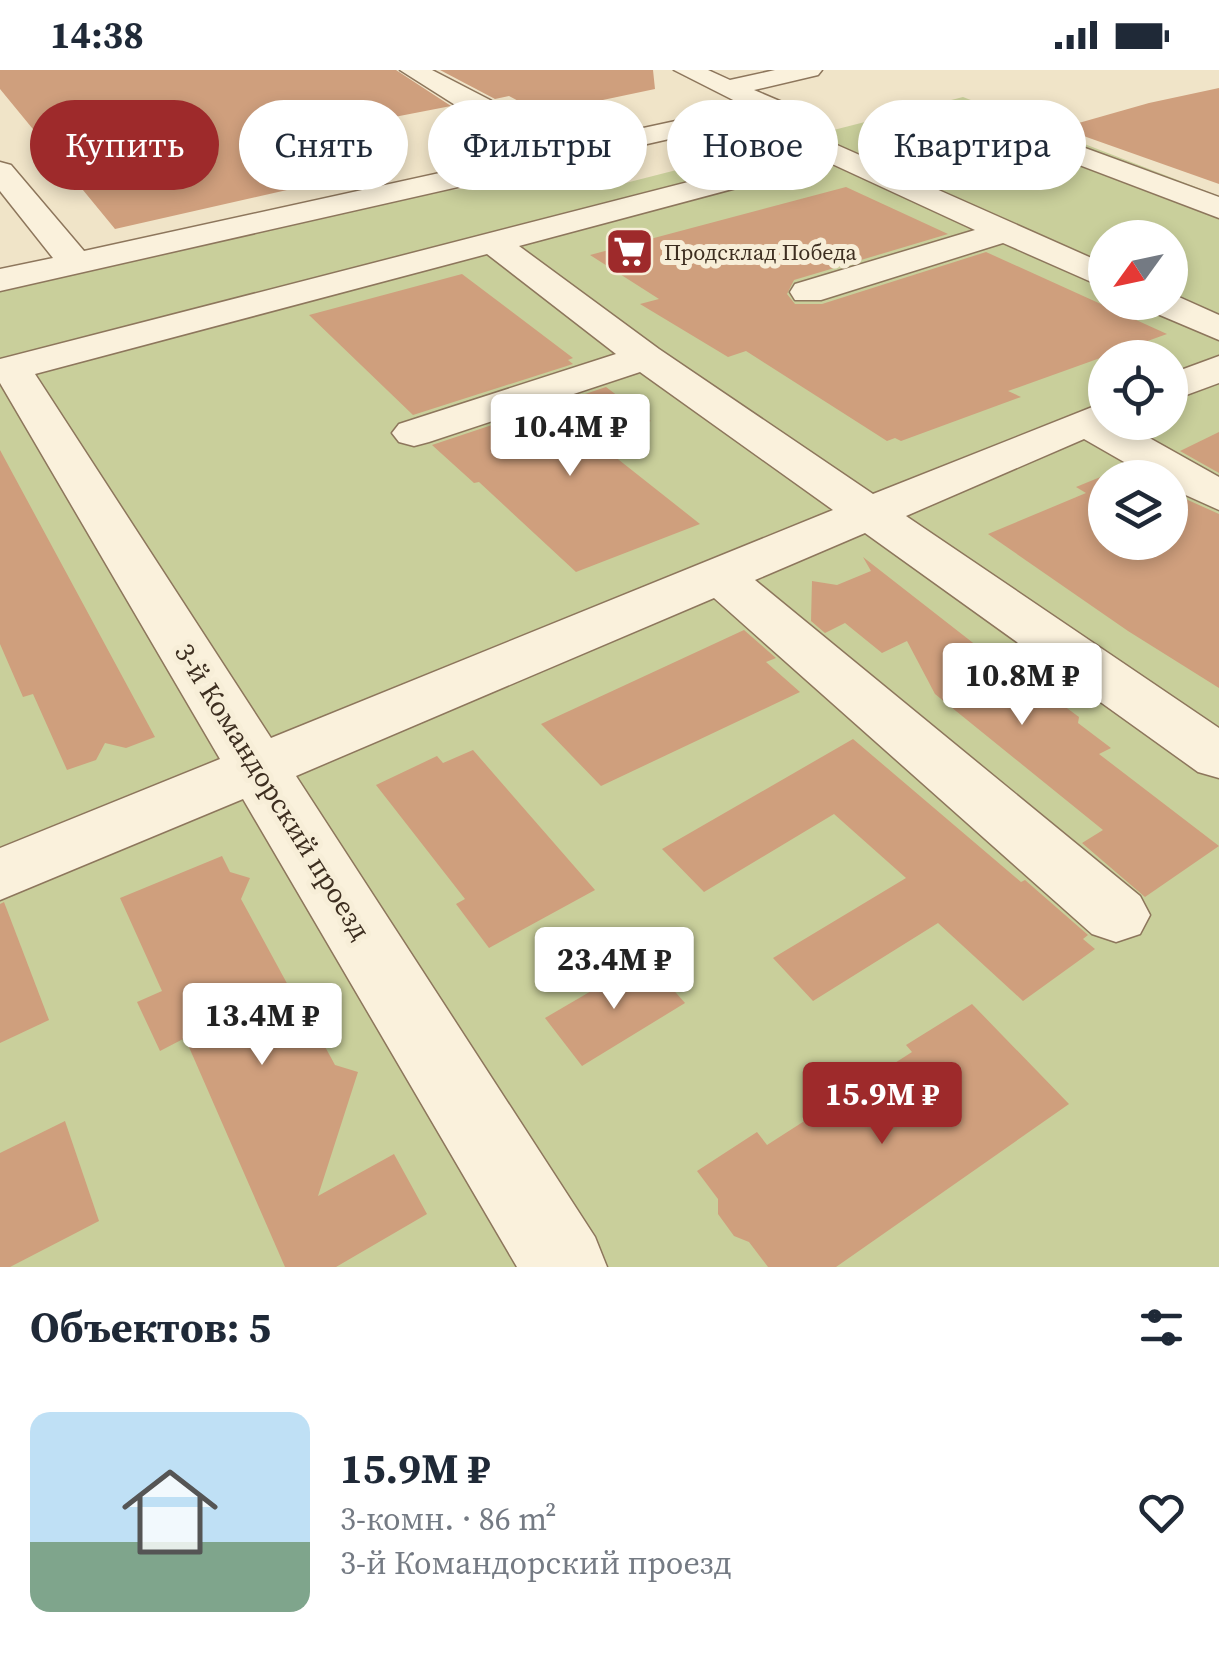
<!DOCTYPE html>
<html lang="ru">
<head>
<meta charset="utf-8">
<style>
	body { margin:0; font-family:"Source Serif 4",serif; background:#f6f6f7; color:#1f2937; height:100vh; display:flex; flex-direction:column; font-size:38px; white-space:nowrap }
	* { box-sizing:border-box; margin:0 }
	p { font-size:32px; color:#747a83 }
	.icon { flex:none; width:55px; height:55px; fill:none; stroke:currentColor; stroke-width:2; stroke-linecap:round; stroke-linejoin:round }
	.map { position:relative; height:1197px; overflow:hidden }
	.drawer { display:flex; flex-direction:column; background:#fff; flex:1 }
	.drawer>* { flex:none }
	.banner { position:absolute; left:30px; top:30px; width:1160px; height:90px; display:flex; gap:20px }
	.needle { width:65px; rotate:237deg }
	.tools { position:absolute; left:1088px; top:150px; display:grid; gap:20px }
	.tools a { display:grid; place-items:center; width:100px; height:100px; border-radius:50%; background:#fff; box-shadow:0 5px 15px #0003; font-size:50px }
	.price { position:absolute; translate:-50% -85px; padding:0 22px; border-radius:10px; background:#fff; color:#222; font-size:32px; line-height:65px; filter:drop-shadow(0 2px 5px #0008) }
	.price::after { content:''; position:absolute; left:50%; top:60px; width:30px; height:22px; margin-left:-15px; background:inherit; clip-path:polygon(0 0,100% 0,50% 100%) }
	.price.active { background:#9e2a2b; color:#fff }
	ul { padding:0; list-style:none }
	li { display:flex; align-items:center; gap:30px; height:250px; padding:0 30px }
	li span { display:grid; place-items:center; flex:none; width:280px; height:200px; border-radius:20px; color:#555 }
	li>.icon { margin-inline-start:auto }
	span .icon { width:120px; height:120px; fill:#fffc; stroke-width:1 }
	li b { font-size:42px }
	h2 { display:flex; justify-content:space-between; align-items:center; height:120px; padding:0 30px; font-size:42px }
	.pill { padding:0 35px; border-radius:45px; background:#fff; box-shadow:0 5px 15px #0003; font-size:35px; line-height:90px }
	.pill.active { background:#9e2a2b; color:#fff }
	.status { display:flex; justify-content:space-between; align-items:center; height:70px; padding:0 50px; background:#fff; direction:ltr }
	.status svg { height:28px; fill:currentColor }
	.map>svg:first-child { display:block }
</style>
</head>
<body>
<div class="status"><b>14:38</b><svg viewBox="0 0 49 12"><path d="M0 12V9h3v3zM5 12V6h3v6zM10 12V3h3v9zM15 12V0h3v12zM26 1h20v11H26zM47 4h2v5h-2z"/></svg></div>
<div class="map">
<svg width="1219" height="1197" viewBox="0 0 1219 1197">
	<rect width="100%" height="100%" fill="#f0e4c8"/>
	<path fill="#c9cf9b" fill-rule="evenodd" d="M963,27L1219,126V1197H0V220L446,120C507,119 535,90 598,115V120ZM1105,168H1170V232H1105ZM1105,288H1170V352H1105ZM1105,408H1170V472H1105Z"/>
	<g fill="#cf9f7d">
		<polygon points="0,0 396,0 451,36 384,49 344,107 115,159 0,19"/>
		<polygon points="440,0 653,0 655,19 541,43 509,26 495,29"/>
		<polygon points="1219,18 1219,114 1061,58 1149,33"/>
		<polygon points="846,117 948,164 794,210 787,224 795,234 822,234 986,182 1167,264 1008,321 1021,327 901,371 895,368 887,371 746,281 728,287 640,234 659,229 590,185"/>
		<polygon points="462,204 573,288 568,290 573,294 413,345 309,245"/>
		<polygon points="606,317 651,351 595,371 700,454 576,502 479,412 474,413 432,375"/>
		<polygon points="1219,362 1219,403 1180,381"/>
		<polygon points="0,380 155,667 126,678 105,673 96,690 67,700 33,624 23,627 0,574"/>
		<polygon points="1125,397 1144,408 1105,408 1105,472 1170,472 1170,422 1219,444 1219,618 1128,561 988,464 1086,423 1076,417"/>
		<polygon points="863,487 1050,633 1060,633 1079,647 1078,653 1111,678 1099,684 1219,776 1145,827 1082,773 1103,760 935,624 907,571 882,583 845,553 825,563 811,551 812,511 837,515 871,501"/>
		<polygon points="744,560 776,588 766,592 800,622 601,716 541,654"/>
		<polygon points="853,669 1021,812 1025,810 1088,865 1083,869 1095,879 1023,931 938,853 813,931 773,888 906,808 834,744 704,822 662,779"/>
		<polygon points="473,680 595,820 489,878 456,834 465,829 376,715 437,686 443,693"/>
		<polygon points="222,786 230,802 250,808 241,829 320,974 323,973 335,995 358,1002 318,1126 394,1084 427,1144 336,1197 285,1197 185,968 160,981 137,932 162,921 120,828"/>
		<polygon points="4,832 49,950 0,973 0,834"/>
		<polygon points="646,889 685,933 582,996 545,948"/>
		<polygon points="972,934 1069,1034 836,1197 768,1197 749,1172 734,1166 718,1144 718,1129 697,1101 757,1062 767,1075 912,982 906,975"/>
		<polygon points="65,1051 99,1151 10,1197 0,1197 0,1083"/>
	</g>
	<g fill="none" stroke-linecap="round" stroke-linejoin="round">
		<defs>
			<g id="minor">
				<path d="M400,0H432L490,30L560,76L745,36L674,0H708L730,10L775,0H822L818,5L754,20L782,32L819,67L1105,194V218L1003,173L821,230H795L790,222L795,214L975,160L830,93L519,176L659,279L873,424L1105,332V352H1121L1219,407V440L1170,418V408H1152L1084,369L906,446L1219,658V708L1198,702L865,463L755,510L1140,826L1150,845L1140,864L1116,872L1092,864L714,528L296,706L595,1167L607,1197H517L243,729L0,830V778L220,689L0,313V289L805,82L766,47L0,221V199L53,188L0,121V92L11,95L84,181L531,83ZM487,184L616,284L399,354L392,363L399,372L414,376L429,372L640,302L833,440L271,668L35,304Z"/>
				<polygon points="976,38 1219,127 1219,148 966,52 962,46"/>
				<polygon points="1170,223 1219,245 1219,270 1148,240 1143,232 1170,232"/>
				<polygon points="1219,286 1219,313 1170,331 1170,304"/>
			</g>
		</defs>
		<use href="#minor" stroke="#8d765c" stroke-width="3"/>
		<use href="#minor" fill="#faf1dc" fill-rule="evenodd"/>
	</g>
	<defs>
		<symbol id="supermarket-square" viewBox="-11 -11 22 22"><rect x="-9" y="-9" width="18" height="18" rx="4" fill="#9e2a2b" stroke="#f7eed8"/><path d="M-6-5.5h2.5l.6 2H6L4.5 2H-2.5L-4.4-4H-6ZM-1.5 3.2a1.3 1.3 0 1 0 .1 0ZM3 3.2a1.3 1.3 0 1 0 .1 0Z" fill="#fff"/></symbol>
	</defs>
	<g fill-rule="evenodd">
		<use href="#supermarket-square" x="602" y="154" width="55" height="55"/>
	</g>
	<g text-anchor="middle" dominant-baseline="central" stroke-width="10" stroke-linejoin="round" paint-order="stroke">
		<g font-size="22" fill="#3d2e20" stroke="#f7eed8" text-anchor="start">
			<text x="664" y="182">Продсклад Победа</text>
		</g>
		<g font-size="28" fill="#3d2e20" stroke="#f7eed8">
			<text transform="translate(273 721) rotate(58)">3-й Командорский проезд</text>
		</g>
	</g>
</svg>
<div class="tools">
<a><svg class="needle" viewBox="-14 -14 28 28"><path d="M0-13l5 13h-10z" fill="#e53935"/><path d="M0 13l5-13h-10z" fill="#747a83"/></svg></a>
<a><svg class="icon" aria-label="locate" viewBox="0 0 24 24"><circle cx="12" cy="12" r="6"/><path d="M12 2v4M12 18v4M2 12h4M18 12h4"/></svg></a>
<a><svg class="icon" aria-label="layers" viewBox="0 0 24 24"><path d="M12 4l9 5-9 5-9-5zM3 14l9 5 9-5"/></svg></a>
</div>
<b class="price" style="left:570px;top:409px">10.4M ₽</b>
<b class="price" style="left:1022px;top:658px">10.8M ₽</b>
<b class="price" style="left:614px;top:942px">23.4M ₽</b>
<b class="price" style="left:262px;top:998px">13.4M ₽</b>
<b class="price active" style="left:882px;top:1077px">15.9M ₽</b>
<div class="banner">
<a class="pill active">Купить</a>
<a class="pill">Снять</a>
<a class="pill">Фильтры</a>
<a class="pill">Новое</a>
<a class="pill">Квартира</a>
</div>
</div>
<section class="drawer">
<h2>Объектов: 5<svg class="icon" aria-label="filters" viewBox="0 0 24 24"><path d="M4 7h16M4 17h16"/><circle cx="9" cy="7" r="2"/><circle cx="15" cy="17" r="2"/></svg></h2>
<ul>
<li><span style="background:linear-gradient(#bfe0f5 65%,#7fa58c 0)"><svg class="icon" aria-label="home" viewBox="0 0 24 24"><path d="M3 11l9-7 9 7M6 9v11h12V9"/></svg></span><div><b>15.9M ₽</b><p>3-комн. · 86 m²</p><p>3-й Командорский проезд</p></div><svg class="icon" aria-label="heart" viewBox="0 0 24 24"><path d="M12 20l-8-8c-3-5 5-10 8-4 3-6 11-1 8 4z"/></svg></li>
</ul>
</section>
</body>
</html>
